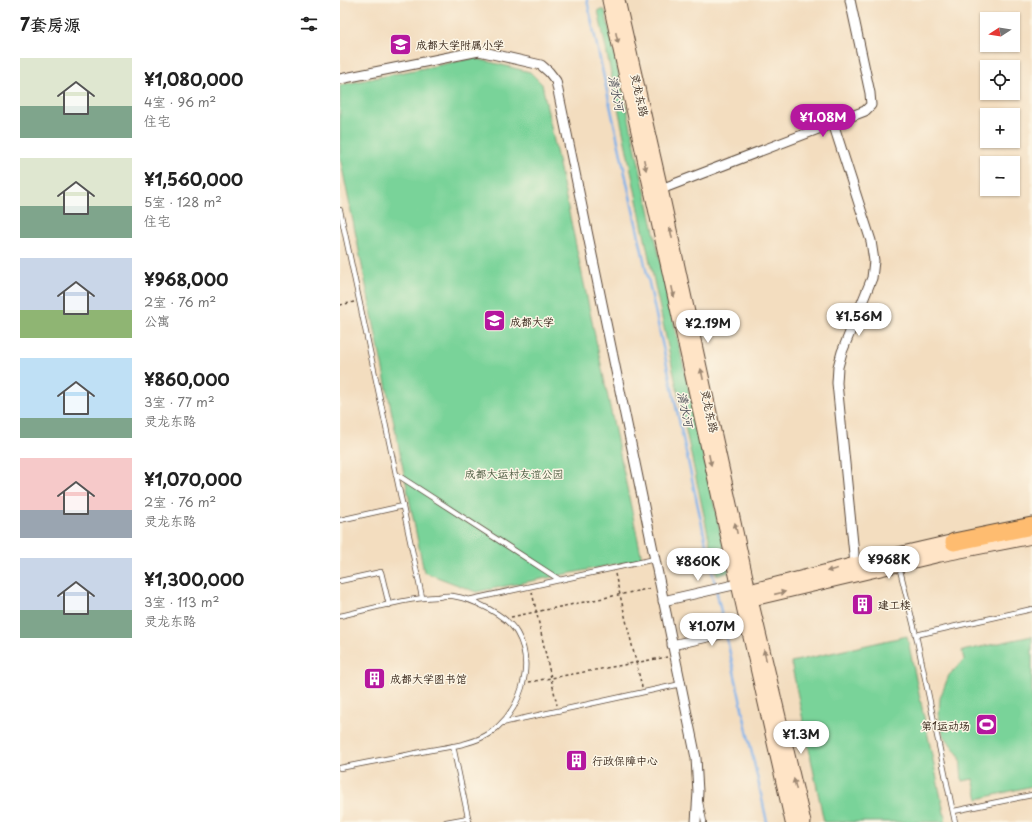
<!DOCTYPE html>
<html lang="zh">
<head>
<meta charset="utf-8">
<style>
	body { margin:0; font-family:"Playpen Sans","LXGW WenKai TC",sans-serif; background:#f2f2f2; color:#222; height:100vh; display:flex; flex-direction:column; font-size:15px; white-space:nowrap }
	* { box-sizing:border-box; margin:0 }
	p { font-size:13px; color:#767676 }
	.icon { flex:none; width:22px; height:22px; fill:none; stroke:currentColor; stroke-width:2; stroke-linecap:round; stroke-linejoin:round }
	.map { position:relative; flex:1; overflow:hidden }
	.drawer { display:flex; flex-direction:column; background:#fff; width:340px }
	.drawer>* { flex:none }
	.needle { width:26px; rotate:258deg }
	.fabs { position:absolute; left:640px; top:12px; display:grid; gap:8px }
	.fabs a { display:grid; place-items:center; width:40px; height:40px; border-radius:0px; background:#fff; box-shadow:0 1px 3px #0004; font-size:20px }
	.price { position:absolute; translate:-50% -34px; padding:0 9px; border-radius:14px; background:#fff; color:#222; font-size:13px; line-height:26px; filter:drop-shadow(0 1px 2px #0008) }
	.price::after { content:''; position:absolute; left:50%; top:24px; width:12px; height:9px; margin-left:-6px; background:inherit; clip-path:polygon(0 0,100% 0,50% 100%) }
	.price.on { background:#b5179e; color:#fff }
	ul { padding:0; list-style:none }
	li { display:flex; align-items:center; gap:12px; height:100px; padding:0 20px }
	li span { display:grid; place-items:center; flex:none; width:112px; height:80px; border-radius:0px; color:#555 }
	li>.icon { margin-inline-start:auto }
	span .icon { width:48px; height:48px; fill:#fffc; stroke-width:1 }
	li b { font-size:17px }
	h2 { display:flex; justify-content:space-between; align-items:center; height:48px; padding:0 20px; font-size:17px }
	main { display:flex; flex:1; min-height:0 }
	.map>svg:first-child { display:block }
</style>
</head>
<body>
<main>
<section class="drawer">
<h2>7套房源<svg class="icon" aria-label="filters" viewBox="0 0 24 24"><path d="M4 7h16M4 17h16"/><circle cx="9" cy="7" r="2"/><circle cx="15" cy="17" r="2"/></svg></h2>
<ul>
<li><span style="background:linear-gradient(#dfe7d0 60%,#7fa58c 0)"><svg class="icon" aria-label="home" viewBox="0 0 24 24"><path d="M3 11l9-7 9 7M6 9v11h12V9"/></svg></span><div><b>¥1,080,000</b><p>4室 · 96 m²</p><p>住宅</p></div></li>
<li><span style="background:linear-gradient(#dfe7d0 60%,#7fa58c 0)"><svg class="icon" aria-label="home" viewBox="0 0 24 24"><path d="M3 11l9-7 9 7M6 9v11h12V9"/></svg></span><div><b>¥1,560,000</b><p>5室 · 128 m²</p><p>住宅</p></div></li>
<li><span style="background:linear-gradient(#c9d6e8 65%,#8fb573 0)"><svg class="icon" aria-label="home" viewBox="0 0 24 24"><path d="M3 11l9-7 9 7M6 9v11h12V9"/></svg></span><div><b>¥968,000</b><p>2室 · 76 m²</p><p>公寓</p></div></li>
<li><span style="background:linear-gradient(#bfe0f5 75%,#7fa58c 0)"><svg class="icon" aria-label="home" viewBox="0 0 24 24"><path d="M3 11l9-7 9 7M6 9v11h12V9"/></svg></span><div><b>¥860,000</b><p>3室 · 77 m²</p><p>灵龙东路</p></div></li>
<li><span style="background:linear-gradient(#f6c9c9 65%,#9aa5b1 0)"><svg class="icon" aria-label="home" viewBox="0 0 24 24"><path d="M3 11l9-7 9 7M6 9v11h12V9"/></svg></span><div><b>¥1,070,000</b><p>2室 · 76 m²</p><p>灵龙东路</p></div></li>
<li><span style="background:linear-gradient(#c9d6e8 65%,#7fa58c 0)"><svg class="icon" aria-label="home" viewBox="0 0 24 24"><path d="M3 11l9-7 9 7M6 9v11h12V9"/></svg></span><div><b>¥1,300,000</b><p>3室 · 113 m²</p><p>灵龙东路</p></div></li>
</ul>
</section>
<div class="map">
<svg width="692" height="822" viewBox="0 0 692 822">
	<rect width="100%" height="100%" fill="#fcf5e5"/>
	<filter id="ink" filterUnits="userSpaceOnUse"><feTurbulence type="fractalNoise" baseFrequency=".025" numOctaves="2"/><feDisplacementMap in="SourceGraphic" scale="8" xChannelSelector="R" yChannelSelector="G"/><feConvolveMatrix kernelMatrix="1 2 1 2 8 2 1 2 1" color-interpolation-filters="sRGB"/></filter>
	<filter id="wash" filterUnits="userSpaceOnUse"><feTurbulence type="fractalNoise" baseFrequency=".012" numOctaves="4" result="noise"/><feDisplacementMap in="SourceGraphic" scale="16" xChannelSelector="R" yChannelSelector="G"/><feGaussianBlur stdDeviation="0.9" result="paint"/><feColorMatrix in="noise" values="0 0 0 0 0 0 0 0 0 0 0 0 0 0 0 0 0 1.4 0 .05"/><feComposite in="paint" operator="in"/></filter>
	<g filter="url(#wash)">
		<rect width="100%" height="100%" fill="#f3ddbf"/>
		<g fill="#79d399" stroke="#5a7e5c">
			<polygon points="258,10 265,10 389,572 377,576 303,229"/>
			<polygon points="134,58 190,72 202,84 302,559 136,592 84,572 0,157 0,85"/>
			<polygon points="567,636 606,822 484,822 451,662"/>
			<polygon points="692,636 692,786 638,799 633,779 622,781 620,757 603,734 599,716 600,698 609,675 624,660 622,651"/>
		</g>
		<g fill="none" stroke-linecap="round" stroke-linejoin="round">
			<g stroke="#7db0ea" stroke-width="2.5">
				<polyline points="247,0 385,630"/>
				<polyline points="386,635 427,822"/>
			</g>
		</g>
	</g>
	<g filter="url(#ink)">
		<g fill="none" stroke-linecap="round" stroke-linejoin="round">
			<defs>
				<g id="lane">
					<polyline points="0,210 82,597"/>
					<polyline points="56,474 220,580"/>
					<polyline points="0,520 63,506"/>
					<polyline points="559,566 576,635 615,822"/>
					<polyline points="0,581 41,572 49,605"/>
					<polyline points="128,600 315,559"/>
					<path d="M0,616C32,609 65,598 98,597C103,596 108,595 113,596C133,599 167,615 177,633C196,666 180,712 150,733C132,745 107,747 86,751C58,757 29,762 0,768"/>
					<polyline points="576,635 692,609"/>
					<polyline points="162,723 341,684"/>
					<polyline points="113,746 129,822"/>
					<polyline points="360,802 364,822"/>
					<polyline points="614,811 692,795"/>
					<polyline points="106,822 128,818"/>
				</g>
				<g id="street">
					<polyline points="0,79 139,51 201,65 209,72 216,81 356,758 358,792 356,822"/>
					<polyline points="493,123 531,241 534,261 532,278 502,352 498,367 497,383 515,564"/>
					<polyline points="316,191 525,111 531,105 530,93 510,0"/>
					<polyline points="323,601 398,584"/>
					<polyline points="332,645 408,628"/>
				</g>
				<g id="secondary">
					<polyline points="269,0 398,584 452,822"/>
					<polyline points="278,0 321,189 409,591 464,822"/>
					<polyline points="401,593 515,564 623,539"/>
					<polyline points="404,601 600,555 692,537"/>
				</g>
				<polyline id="highway" points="614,542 692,526"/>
			</defs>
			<use href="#lane" stroke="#574536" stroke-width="6"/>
			<use href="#street" stroke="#574536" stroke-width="11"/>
			<use href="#secondary" stroke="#574536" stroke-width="15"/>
			<use href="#highway" stroke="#574536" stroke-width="19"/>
			<g stroke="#574536" stroke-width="1.5" stroke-dasharray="3 3" stroke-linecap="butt">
				<polyline points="0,305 14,302"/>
				<polyline points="275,574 302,687"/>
				<polyline points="192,592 217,705"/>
				<polyline points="171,617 312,588"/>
				<polyline points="189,682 327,657"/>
			</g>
			<use href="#lane" stroke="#fff" stroke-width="4.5"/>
			<use href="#street" stroke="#fff" stroke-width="9"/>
			<use href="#secondary" stroke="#ffe4c6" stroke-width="13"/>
			<use href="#highway" stroke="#febc70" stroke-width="17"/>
		</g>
		<defs><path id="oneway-solid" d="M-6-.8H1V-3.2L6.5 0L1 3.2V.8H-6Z"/></defs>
		<g fill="#9d8772">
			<use href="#oneway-solid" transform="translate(277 38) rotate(78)"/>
			<use href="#oneway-solid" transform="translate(305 165) rotate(78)"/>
			<use href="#oneway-solid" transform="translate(331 233) rotate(-102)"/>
			<use href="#oneway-solid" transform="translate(333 292) rotate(78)"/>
			<use href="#oneway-solid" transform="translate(362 374) rotate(-102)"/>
			<use href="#oneway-solid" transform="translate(370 460) rotate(78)"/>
			<use href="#oneway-solid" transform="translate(396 528) rotate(-102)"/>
			<use href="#oneway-solid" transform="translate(492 570) rotate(166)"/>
			<use href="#oneway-solid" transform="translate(440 593) rotate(-13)"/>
			<use href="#oneway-solid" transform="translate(425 655) rotate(-103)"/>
			<use href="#oneway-solid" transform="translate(455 784) rotate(-103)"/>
		</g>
	</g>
	<defs>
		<symbol id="school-square" viewBox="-11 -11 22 22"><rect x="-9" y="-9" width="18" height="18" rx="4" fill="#b5179e" stroke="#fcf5e5"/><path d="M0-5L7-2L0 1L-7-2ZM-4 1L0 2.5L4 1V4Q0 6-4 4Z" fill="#fff"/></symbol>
		<symbol id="university-square" viewBox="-11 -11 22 22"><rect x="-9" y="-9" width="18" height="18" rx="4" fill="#b5179e" stroke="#fcf5e5"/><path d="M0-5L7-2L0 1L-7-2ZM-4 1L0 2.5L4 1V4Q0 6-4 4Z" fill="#fff"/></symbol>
		<symbol id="building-square" viewBox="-11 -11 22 22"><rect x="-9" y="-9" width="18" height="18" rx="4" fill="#b5179e" stroke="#fcf5e5"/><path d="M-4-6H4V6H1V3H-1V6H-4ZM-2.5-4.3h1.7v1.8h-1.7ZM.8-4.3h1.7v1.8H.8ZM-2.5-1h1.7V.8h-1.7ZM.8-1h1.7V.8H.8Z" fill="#fff"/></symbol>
		<symbol id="stadium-square" viewBox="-11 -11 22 22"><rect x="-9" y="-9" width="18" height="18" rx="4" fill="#b5179e" stroke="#fcf5e5"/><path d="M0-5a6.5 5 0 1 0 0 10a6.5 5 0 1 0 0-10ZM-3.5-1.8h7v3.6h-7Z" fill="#fff"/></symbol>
	</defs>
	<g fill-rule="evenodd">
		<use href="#school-square" x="48" y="32" width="25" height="25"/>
		<use href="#university-square" x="142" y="308" width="25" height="25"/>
		<use href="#building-square" x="510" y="592" width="25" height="25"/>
		<use href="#building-square" x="22" y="666" width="25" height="25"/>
		<use href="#stadium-square" x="634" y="712" width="25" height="25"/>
		<use href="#building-square" x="224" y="748" width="25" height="25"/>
	</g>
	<g text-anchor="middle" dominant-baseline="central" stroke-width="3" stroke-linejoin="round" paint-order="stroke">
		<g font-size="11" fill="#3b2a1e" stroke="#fcf5e5" text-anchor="start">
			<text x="76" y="44">成都大学附属小学</text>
			<text x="170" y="321">成都大学</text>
			<text x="538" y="604">建工楼</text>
			<text x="50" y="678">成都大学图书馆</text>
			<text x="630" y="725" text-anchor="end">第1运动场</text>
			<text x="252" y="760">行政保障中心</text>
		</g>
		<g font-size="11" fill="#3b2a1e" stroke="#fcf5e5">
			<text transform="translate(300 95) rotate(77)">灵龙东路</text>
			<text transform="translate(370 411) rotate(78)">灵龙东路</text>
		</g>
		<g font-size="11" fill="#4e5d43" stroke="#fcf5e5">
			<text x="174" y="473">成都大运村友谊公园</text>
		</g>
		<g font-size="12" font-style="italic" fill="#4f525b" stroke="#fcf5e5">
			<text transform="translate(277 93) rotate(78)">清水河</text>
			<text transform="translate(346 409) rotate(78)">清水河</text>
		</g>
	</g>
</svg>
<div class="fabs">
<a><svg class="needle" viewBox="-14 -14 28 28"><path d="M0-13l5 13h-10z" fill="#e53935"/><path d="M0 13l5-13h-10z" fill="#767676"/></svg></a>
<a><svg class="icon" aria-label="locate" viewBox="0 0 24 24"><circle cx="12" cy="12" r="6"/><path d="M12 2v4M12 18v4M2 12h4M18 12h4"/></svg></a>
<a>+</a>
<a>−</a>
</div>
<b class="price on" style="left:483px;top:138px">¥1.08M</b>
<b class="price" style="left:519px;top:337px">¥1.56M</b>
<b class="price" style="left:368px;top:344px">¥2.19M</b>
<b class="price" style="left:549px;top:580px">¥968K</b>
<b class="price" style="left:358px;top:582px">¥860K</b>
<b class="price" style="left:372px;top:647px">¥1.07M</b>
<b class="price" style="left:461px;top:755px">¥1.3M</b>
</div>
</main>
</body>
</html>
